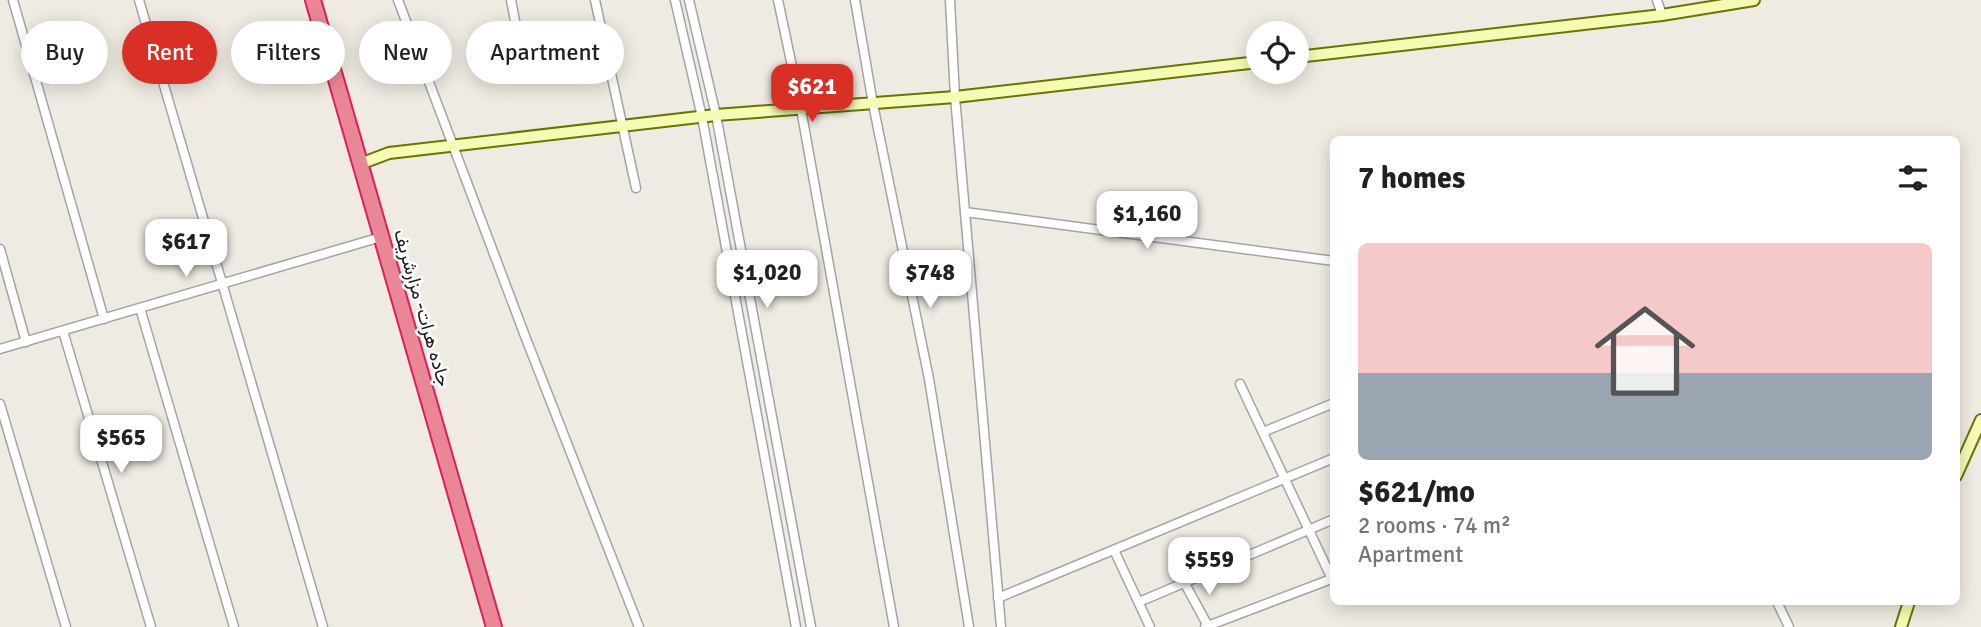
<!DOCTYPE html>
<html lang="en">
<head>
<meta charset="utf-8">
<style>
	body { margin:0; font-family:Signika,Vazirmatn,sans-serif; background:#f2f2f2; color:#202124; height:100vh; display:flex; flex-direction:column; font-size:26px; white-space:nowrap }
	* { box-sizing:border-box; margin:0 }
	p { font-size:23px; color:#757577 }
	.icon { flex:none; width:38px; height:38px; fill:none; stroke:currentColor; stroke-width:2; stroke-linecap:round; stroke-linejoin:round }
	.map { position:relative; flex:1; overflow:hidden }
	.drawer { position:absolute; left:1330px; top:136px; width:630px; height:469px; display:flex; flex-direction:column; background:#fff; border-radius:10px; box-shadow:0 4px 18px #0003 }
	.drawer>* { flex:none }
	.hud { position:absolute; left:21px; top:21px; width:665px; height:63px; display:flex; gap:14px }
	.buttons { position:absolute; left:1246px; top:21px; display:grid; gap:14px }
	.buttons a { display:grid; place-items:center; width:63px; height:63px; border-radius:50%; background:#fff; box-shadow:0 4px 18px #0003; font-size:35px }
	.price { position:absolute; translate:-50% -60px; padding:0 16px; border-radius:14px; background:#fff; color:#222; font-size:23px; line-height:46px; filter:drop-shadow(0 2px 4px #0008) }
	.price::after { content:''; position:absolute; left:50%; top:42px; width:21px; height:16px; margin-left:-10px; background:inherit; clip-path:polygon(0 0,100% 0,50% 100%) }
	.price.current { background:#d93025; color:#fff }
	ul { padding:0; list-style:none }
	li { display:grid; align-content:center; gap:14px; height:371px; padding:0 28px }
	li span { display:grid; place-items:center; height:217px; border-radius:10px; color:#555 }
	li>.icon { margin-inline-start:auto }
	span .icon { width:126px; height:126px; fill:#fffc; stroke-width:1 }
	li b { font-size:30px }
	h2 { display:flex; justify-content:space-between; align-items:center; height:84px; padding:0 28px; font-size:30px }
	.pill { padding:0 24px; border-radius:32px; background:#fff; box-shadow:0 4px 18px #0003; font-size:24px; line-height:63px }
	.pill.current { background:#d93025; color:#fff }
	.map>svg:first-child { display:block }
</style>
</head>
<body>
<div class="map">
<svg width="1981" height="627" viewBox="0 0 1981 627">
	<rect width="100%" height="100%" fill="#efebe2"/>
	<g fill="none" stroke-linecap="round" stroke-linejoin="round">
		<defs>
			<g id="street">
				<polyline points="13,0 104,319"/>
				<polyline points="139,0 323,627"/>
				<polyline points="398,0 525,336 639,627"/>
				<polyline points="511,0 515,21"/>
				<polyline points="595,0 636,188"/>
				<polyline points="675,0 702,117 796,627"/>
				<polyline points="689,0 716,115 811,627"/>
				<polyline points="778,0 801,109 894,627"/>
				<polyline points="855,0 873,104 929,379 969,627"/>
				<polyline points="950,0 955,97 1001,627"/>
				<polyline points="1657,0 1662,15"/>
				<polyline points="965,212 1334,261"/>
				<polyline points="0,249 26,342"/>
				<polyline points="140,308 234,627"/>
				<polyline points="63,331 151,627"/>
				<polyline points="0,349 381,237"/>
				<polyline points="1240,384 1332,579"/>
				<polyline points="0,404 66,627"/>
				<polyline points="1263,432 1334,403"/>
				<polyline points="1114,550 1150,627"/>
				<polyline points="1184,582 1208,626"/>
				<polyline points="998,598 1334,458"/>
				<polyline points="1139,602 1334,519"/>
				<polyline points="1777,602 1789,627"/>
				<polyline points="1205,627 1334,578"/>
			</g>
			<g id="secondary">
				<polyline points="1297,57 1662,15 1754,0"/>
				<polyline points="360,164 389,153 716,115 955,97 1258,62"/>
				<polyline points="1956,476 1981,420"/>
				<polyline points="1901,627 1909,602"/>
			</g>
			<polyline id="highway" points="313,0 494,627"/>
		</defs>
		<use href="#street" stroke="#a4a4a4" stroke-width="11"/>
		<use href="#secondary" stroke="#677602" stroke-width="14"/>
		<use href="#highway" stroke="#dd1f5c" stroke-width="18"/>
		<use href="#street" stroke="#fff" stroke-width="8"/>
		<use href="#secondary" stroke="#f6fbb4" stroke-width="10"/>
		<use href="#highway" stroke="#e98797" stroke-width="14"/>
	</g>
	<g text-anchor="middle" dominant-baseline="central" stroke-width="5" stroke-linejoin="round" paint-order="stroke">
		<g font-size="19" fill="#1d1d1d" stroke="#fff">
			<text transform="translate(422 308) rotate(74)">جاده هرات- مزارشریف</text>
		</g>
	</g>
</svg>
<div class="buttons">
<a><svg class="icon" aria-label="locate" viewBox="0 0 24 24"><circle cx="12" cy="12" r="6"/><path d="M12 2v4M12 18v4M2 12h4M18 12h4"/></svg></a>
</div>
<b class="price current" style="left:812px;top:124px">$621</b>
<b class="price" style="left:1147px;top:251px">$1,160</b>
<b class="price" style="left:186px;top:279px">$617</b>
<b class="price" style="left:767px;top:310px">$1,020</b>
<b class="price" style="left:930px;top:310px">$748</b>
<b class="price" style="left:121px;top:475px">$565</b>
<b class="price" style="left:1209px;top:597px">$559</b>
<div class="hud">
<a class="pill">Buy</a>
<a class="pill current">Rent</a>
<a class="pill">Filters</a>
<a class="pill">New</a>
<a class="pill">Apartment</a>
</div>
<section class="drawer">
<h2>7 homes<svg class="icon" aria-label="filters" viewBox="0 0 24 24"><path d="M4 7h16M4 17h16"/><circle cx="9" cy="7" r="2"/><circle cx="15" cy="17" r="2"/></svg></h2>
<ul>
<li><span style="background:linear-gradient(#f6c9c9 60%,#9aa5b1 0)"><svg class="icon" aria-label="home" viewBox="0 0 24 24"><path d="M3 11l9-7 9 7M6 9v11h12V9"/></svg></span><div><b>$621/mo</b><p>2 rooms · 74 m²</p><p>Apartment</p></div></li>
</ul>
</section>
</div>
</body>
</html>
